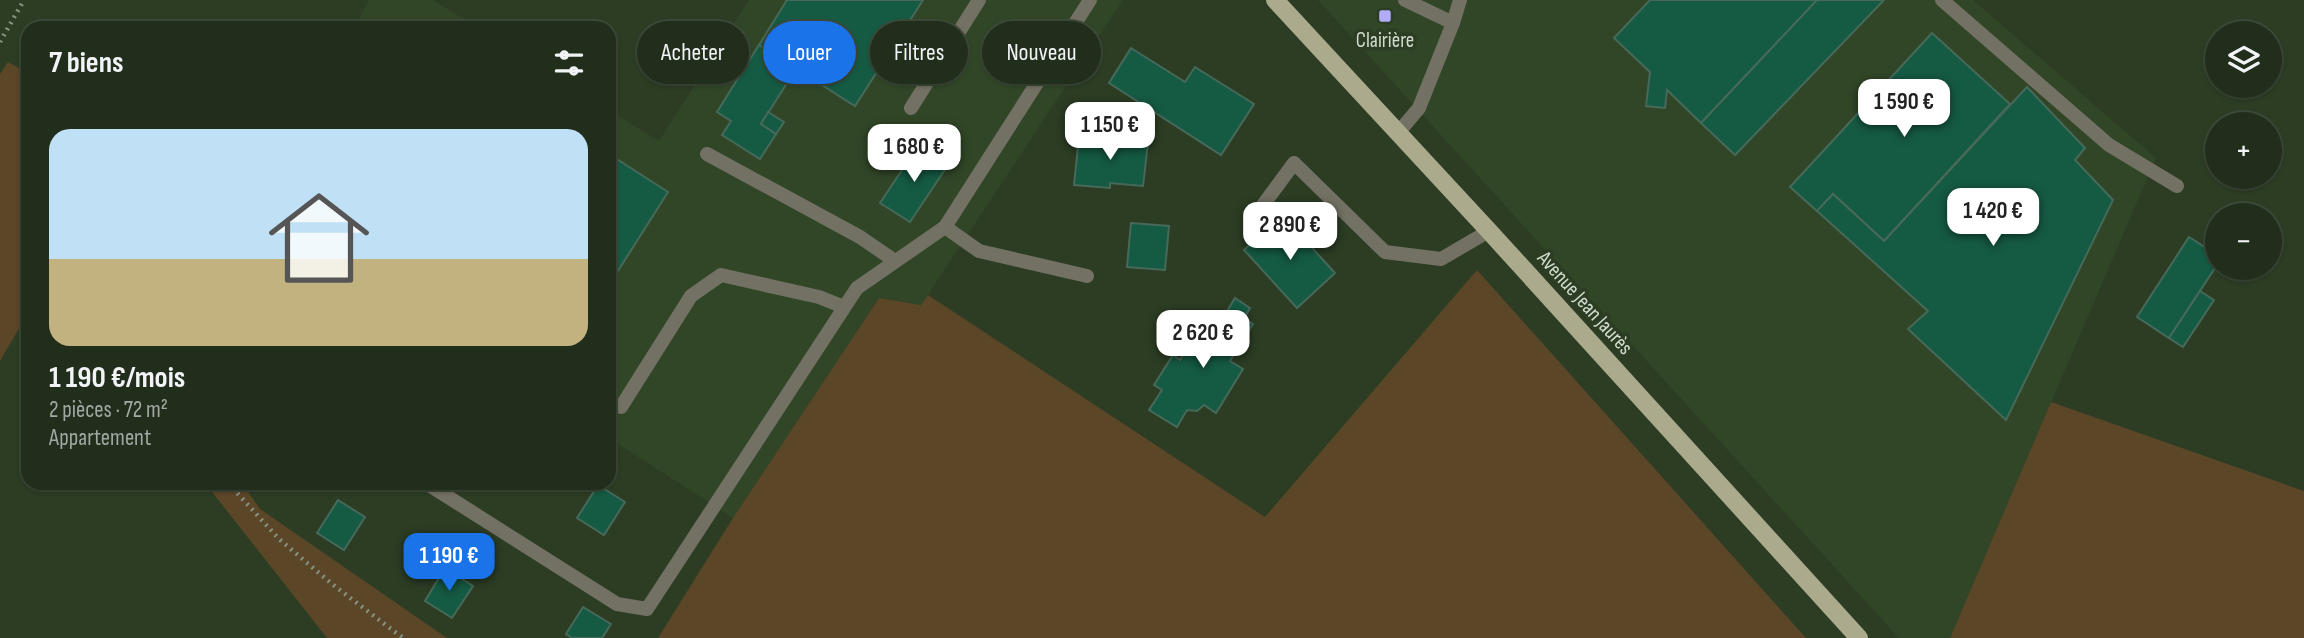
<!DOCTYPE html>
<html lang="fr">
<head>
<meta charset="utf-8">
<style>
	body { margin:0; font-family:"Sofia Sans Condensed",sans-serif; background:#2d3a28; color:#f1f3f6; height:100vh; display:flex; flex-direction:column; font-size:26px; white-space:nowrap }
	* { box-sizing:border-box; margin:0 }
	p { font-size:23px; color:#a2a8a3 }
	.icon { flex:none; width:38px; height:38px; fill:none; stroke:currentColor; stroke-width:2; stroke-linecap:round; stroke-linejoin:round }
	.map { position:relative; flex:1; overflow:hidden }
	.side { position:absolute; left:21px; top:21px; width:595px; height:469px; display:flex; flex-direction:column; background:#212e1b; border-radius:21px; box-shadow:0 2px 5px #0004,0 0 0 2px #3e4a3a }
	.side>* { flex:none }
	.guide { position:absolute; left:637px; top:21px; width:665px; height:63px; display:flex; gap:14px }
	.buttons { position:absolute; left:2205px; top:21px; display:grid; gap:14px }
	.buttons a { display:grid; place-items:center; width:77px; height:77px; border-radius:50%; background:#212e1b; box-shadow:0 2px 5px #0004,0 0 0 2px #3e4a3a; font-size:35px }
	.price { position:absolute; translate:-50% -60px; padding:0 16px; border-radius:14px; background:#fff; color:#222; font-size:23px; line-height:46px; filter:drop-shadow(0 2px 4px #0008) }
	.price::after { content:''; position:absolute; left:50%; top:42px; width:21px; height:16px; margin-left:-10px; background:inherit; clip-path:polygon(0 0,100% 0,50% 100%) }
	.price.active { background:#1a73e8; color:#fff }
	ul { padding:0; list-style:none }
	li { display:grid; align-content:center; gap:14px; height:371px; padding:0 28px }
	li+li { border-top:2px solid #3e4a3a }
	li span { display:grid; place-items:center; height:217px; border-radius:21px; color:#555 }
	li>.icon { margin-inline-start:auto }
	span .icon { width:126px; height:126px; fill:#fffc; stroke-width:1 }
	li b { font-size:30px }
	h2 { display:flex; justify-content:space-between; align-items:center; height:84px; padding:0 28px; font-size:30px }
	.chip { padding:0 24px; border-radius:32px; background:#212e1b; box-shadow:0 2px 5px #0004,0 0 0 2px #3e4a3a; font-size:24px; line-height:63px }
	.chip.active { background:#1a73e8; color:#fff }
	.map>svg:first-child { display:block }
</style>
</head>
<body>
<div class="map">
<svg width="2304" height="638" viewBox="0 0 2304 638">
	<rect width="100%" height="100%" fill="#2c3d24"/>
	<g fill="#314627">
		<polygon points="369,0 433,0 478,28 354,28"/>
		<polygon points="749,0 1123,0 921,305 879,298 733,518 609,438 609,110 659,141"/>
		<polygon points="1318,0 1973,0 2156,158 1950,638 1899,638"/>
	</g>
	<g fill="#5b4628">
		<polygon points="8,62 28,73 28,313 0,361 0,74"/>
		<polygon points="1477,270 1806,638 658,638 733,518 879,298 921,305 928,295 1265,517"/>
		<polygon points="2051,402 2304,491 2304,638 1950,638"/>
		<polygon points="205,483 242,483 260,509 447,638 327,638"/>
	</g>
	<g fill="#155a43" stroke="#46695a" stroke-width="2">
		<polygon points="787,0 923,0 855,106 759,45"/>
		<polygon points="1650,0 1817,0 1701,123 1667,90 1665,108 1646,106 1650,72 1614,38"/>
		<polygon points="1817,0 1884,0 1735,155 1701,123"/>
		<polygon points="1932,33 2010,104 1884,241 1833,194 1817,211 1790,187"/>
		<polygon points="759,45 796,69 761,124 776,134 760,159 722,135 731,121 717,112"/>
		<polygon points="1131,48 1185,82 1195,67 1254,104 1221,155 1109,83"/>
		<polygon points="2027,87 2085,148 2075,160 2113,200 2006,420 1908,329 1928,311 1817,211 1833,194 1884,241"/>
		<polygon points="768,112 784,122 776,134 761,124"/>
		<polygon points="1079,136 1148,143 1143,186 1110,183 1110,188 1074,185"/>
		<polygon points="918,146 948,165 910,222 880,203"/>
		<polygon points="609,154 668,192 609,285"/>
		<polygon points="1282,215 1335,273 1297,308 1244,250"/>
		<polygon points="1131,223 1169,226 1165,270 1127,267"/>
		<polygon points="2189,237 2217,255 2217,265 2169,338 2137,317"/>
		<polygon points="2200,291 2214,300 2183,347 2169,338"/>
		<polygon points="1235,298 1250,308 1244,318 1253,324 1230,361 1243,369 1216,413 1204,405 1197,411 1187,410 1177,427 1149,410 1162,390 1154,385 1173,355 1180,360 1193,338 1206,346"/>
		<polygon points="598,485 625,502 604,535 577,518"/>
		<polygon points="338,500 365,517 344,550 317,533"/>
		<polygon points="445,568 473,586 452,618 425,601"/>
		<polygon points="583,607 611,624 602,638 572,638 566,634"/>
	</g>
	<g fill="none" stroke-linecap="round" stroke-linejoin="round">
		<g stroke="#869380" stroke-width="4.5" stroke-dasharray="2 5" stroke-linecap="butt">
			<polyline points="0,42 24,0"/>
			<polyline points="228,483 279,539 332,584 403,638"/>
		</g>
		<g stroke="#727163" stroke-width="14">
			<polyline points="1405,0 1453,23"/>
			<polyline points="1942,0 2109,145 2177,186"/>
			<polyline points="911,108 979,0"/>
			<polyline points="707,154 860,237 895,261"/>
			<polyline points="1255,216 1294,163 1385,252 1441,259 1489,231"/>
			<polyline points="945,227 979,251 1087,276"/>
			<polyline points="621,407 691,296 721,275 819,297 844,307"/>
			<polyline points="426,483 617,604 647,609 857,288 945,227 1090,0"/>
		</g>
		<polyline stroke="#727163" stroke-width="14" points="1398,133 1419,108 1453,23 1460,0"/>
		<polyline stroke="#abaa8d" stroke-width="18" points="1275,0 1489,231 1859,638"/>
	</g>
	<rect fill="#b3adf9" stroke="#2c3d24" stroke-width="2.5" x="1378" y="9" width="14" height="14" rx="3.5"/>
	<g text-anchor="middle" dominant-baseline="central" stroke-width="7" stroke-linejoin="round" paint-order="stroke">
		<g font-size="21" fill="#d2dccd" stroke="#2c3d24">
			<text x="1385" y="40">Clairière</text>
		</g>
		<g font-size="21" fill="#d2dccd" stroke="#2c3d24">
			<text transform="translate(1585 303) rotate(48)">Avenue Jean Jaurès</text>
		</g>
	</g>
</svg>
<div class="buttons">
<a><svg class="icon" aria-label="layers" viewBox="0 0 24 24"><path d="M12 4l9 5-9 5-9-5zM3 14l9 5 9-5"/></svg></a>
<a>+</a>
<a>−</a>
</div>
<b class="price" style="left:1904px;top:139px">1 590 €</b>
<b class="price" style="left:1110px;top:162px">1 150 €</b>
<b class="price" style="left:914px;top:184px">1 680 €</b>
<b class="price" style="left:1993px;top:248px">1 420 €</b>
<b class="price" style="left:1290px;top:262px">2 890 €</b>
<b class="price" style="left:1203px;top:370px">2 620 €</b>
<b class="price active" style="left:449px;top:593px">1 190 €</b>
<div class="guide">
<a class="chip">Acheter</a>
<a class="chip active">Louer</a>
<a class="chip">Filtres</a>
<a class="chip">Nouveau</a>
</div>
<section class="side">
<h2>7 biens<svg class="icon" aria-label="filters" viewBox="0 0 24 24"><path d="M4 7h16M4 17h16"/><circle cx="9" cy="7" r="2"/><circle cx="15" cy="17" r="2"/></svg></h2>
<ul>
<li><span style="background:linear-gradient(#bfe0f5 60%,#c2b280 0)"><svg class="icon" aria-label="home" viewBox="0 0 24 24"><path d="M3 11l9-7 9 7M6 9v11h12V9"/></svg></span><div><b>1 190 €/mois</b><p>2 pièces · 72 m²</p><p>Appartement</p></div></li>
</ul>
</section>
</div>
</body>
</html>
